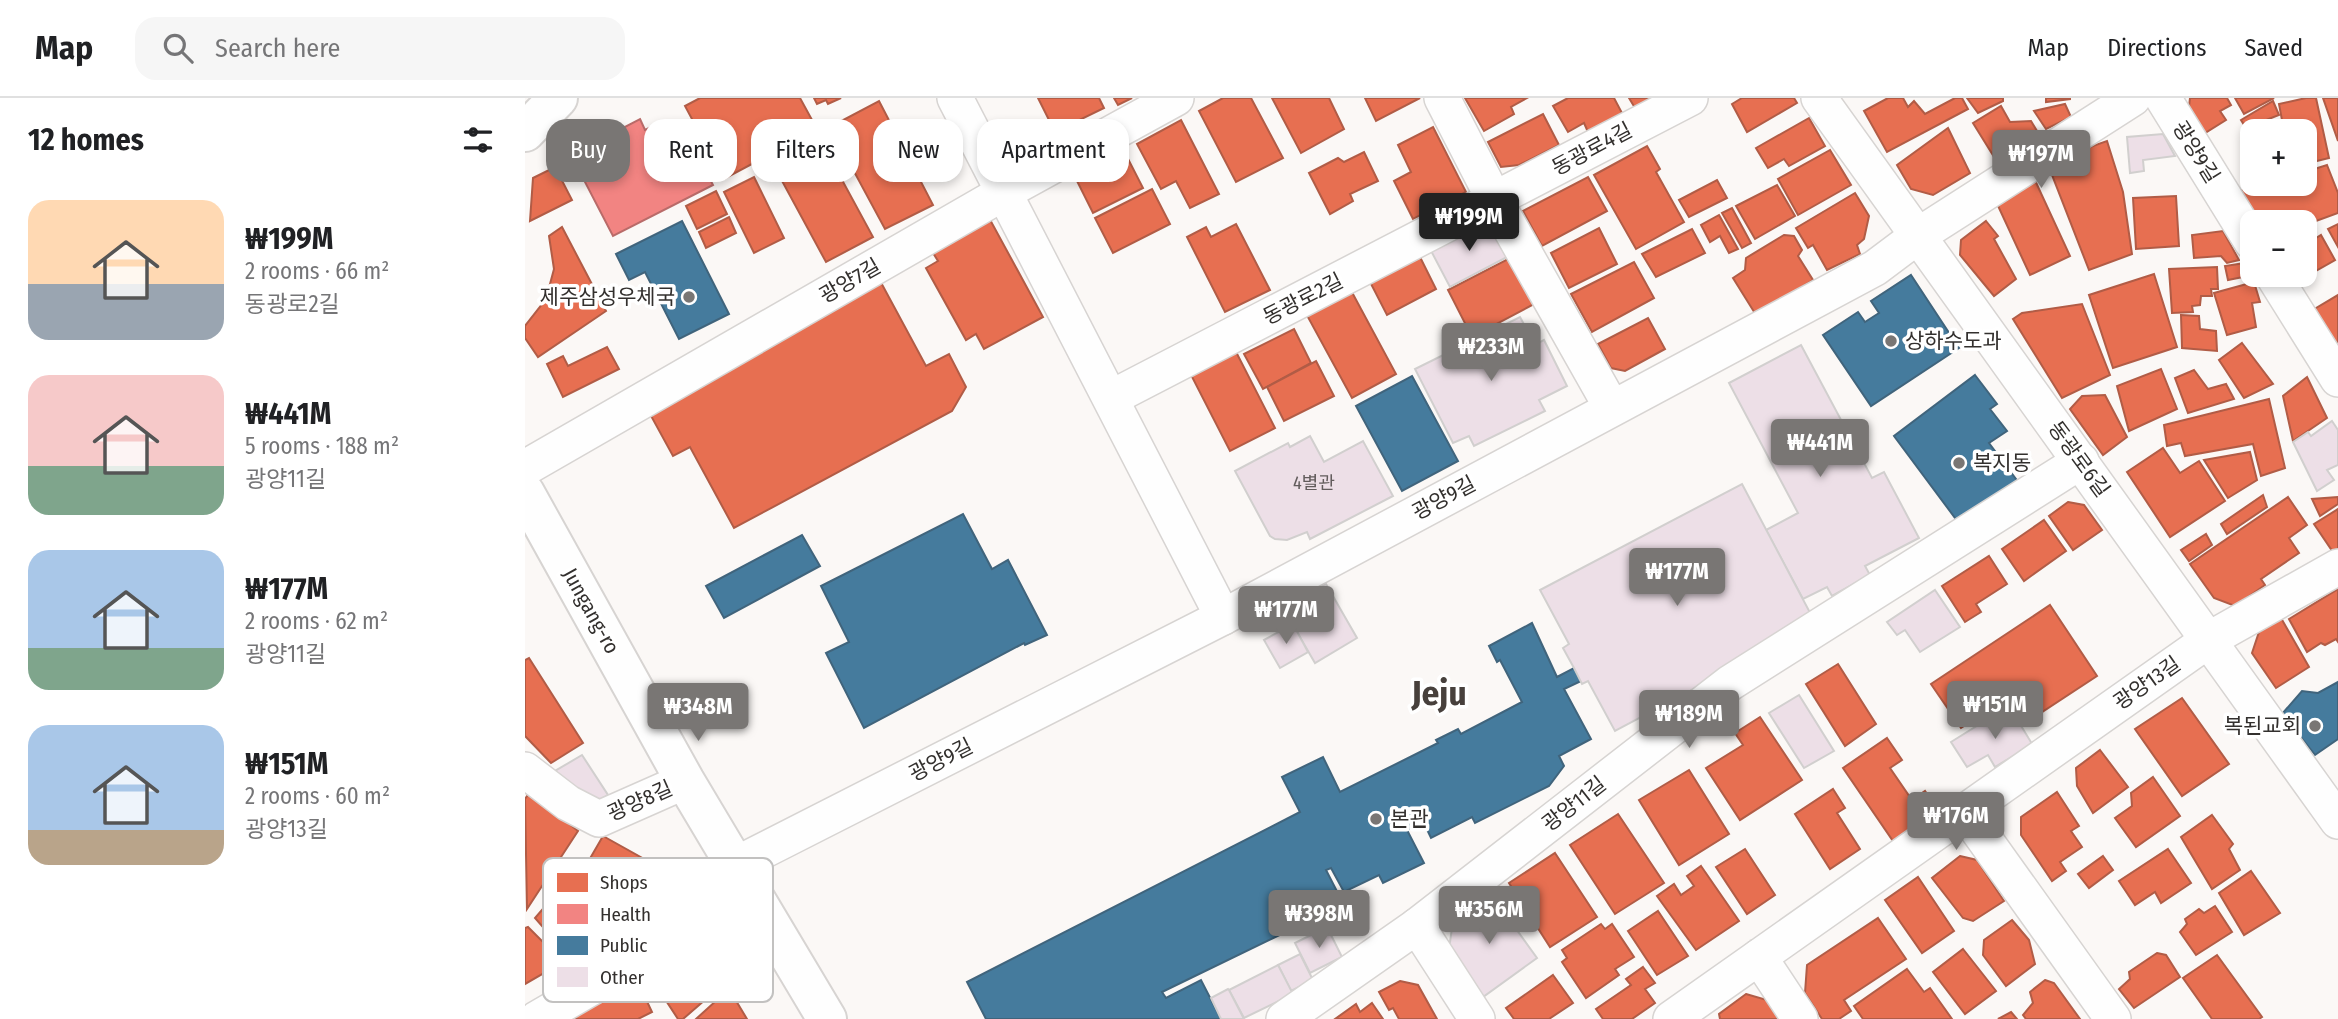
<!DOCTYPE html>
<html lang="en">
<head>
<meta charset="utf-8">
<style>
	body { margin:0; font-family:"Fira Sans Condensed","Noto Sans KR",sans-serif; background:#f6f6f6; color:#202124; height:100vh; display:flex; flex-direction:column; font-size:26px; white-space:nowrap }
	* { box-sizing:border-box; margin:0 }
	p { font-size:23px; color:#757577 }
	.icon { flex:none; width:38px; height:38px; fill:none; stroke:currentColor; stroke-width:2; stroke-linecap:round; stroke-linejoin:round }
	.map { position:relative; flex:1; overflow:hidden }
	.side { display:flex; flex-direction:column; background:#fff; width:525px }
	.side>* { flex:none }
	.hud { position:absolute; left:21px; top:21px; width:665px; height:63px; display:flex; gap:14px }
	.buttons { position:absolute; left:1715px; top:21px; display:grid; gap:14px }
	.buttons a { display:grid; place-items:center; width:77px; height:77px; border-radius:14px; background:#fff; box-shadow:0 4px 10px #0003; font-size:35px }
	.price { position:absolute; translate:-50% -60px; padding:0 16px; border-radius:7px; background:#797674; color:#fff; font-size:23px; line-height:46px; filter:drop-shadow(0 2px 4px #0008) }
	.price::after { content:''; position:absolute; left:50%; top:42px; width:21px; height:16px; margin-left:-10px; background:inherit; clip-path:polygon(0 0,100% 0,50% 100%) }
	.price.selected { background:#222; color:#fff }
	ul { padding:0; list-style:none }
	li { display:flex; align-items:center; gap:21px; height:175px; padding:0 28px }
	li span { display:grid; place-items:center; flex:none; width:196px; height:140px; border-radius:21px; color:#555 }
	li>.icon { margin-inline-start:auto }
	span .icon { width:84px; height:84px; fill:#fffc; stroke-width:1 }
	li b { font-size:30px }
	h2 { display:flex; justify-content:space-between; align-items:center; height:84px; padding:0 28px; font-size:30px }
	.tag { padding:0 24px; border-radius:21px; background:#fff; box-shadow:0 4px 10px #0003; font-size:24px; line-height:63px }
	.tag.selected { background:#797674; color:#fff }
	header { display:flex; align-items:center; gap:42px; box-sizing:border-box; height:98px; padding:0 35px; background:#fff; border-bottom:2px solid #e0e0e0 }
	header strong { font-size:33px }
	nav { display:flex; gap:38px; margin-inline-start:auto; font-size:24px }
	.search { width:490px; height:63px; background:#f6f6f6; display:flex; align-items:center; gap:18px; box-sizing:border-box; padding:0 24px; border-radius:21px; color:#757577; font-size:26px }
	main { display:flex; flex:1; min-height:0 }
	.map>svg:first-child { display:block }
</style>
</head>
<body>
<header>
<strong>Map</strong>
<div class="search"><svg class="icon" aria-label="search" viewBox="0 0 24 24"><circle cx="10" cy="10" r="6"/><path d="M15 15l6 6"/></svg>Search here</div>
<nav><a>Map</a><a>Directions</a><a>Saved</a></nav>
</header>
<main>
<section class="side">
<h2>12 homes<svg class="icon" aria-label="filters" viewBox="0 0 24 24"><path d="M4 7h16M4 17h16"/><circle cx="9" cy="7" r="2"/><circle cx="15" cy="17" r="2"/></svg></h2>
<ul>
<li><span style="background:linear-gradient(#ffd9b3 60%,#9aa5b1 0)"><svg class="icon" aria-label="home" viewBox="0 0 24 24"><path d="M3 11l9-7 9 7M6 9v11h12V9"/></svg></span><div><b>₩199M</b><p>2 rooms · 66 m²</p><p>동광로2길</p></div></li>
<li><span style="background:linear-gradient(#f6c9c9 65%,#7fa58c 0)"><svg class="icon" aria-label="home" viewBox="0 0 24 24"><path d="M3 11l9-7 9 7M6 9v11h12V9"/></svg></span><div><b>₩441M</b><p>5 rooms · 188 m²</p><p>광양11길</p></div></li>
<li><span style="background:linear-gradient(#a9c7e8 70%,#7fa58c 0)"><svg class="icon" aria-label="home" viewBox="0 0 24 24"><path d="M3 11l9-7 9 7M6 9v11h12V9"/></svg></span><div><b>₩177M</b><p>2 rooms · 62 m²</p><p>광양11길</p></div></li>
<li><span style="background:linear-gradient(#a9c7e8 75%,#b9a48a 0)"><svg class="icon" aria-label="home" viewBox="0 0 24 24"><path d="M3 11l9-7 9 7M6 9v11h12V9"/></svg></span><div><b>₩151M</b><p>2 rooms · 60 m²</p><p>광양13길</p></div></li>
</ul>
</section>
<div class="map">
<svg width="1813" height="921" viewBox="0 0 1813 921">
	<rect width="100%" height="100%" fill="#fbf8f6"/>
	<g fill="#e76f51" stroke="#b15c46" stroke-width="2">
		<polygon points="175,0 275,0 292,31 199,81 160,8"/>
		<polygon points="289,0 316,0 303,6 301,2 292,6"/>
		<polygon points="513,0 574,0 579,10 530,34"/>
		<polygon points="589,0 607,0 593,7"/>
		<polygon points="698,0 726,0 758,60 711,84 674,13"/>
		<polygon points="747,0 804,0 819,31 776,55"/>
		<polygon points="840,0 895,0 851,23"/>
		<polygon points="940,0 1002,0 986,9 989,16 959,33"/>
		<polygon points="1043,0 1089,0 1097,15 1063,34 1059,25 1043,34 1028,8"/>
		<polygon points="1104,0 1127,0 1110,10"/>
		<polygon points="1217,0 1269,0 1272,5 1222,34 1207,6"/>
		<polygon points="1363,0 1378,0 1383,9 1389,3 1400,16 1430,0 1437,0 1443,11 1362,54 1339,13"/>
		<polygon points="1442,0 1478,0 1478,3 1453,15"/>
		<polygon points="1521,0 1545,0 1545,1 1521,4"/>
		<polygon points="1665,0 1702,0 1706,7 1695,13 1701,22 1680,35 1664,9"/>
		<polygon points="1710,0 1749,0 1719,16"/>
		<polygon points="1781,0 1791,0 1804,60 1780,66 1780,33 1759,33 1754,6"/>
		<polygon points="1798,0 1813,0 1813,43"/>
		<polygon points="354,3 408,107 360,131 305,29"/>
		<polygon points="1748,3 1754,17 1721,30 1716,22"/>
		<polygon points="1540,6 1546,19 1521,31 1509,13"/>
		<polygon points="1476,8 1485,24 1506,23 1512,33 1469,59 1448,25"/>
		<polygon points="1018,16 1034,47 994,67 976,69 963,44"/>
		<polygon points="1284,20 1300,48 1264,68 1259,61 1243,70 1231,50"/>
		<polygon points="656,22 694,96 665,110 651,83 636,91 612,46"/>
		<polygon points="908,29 941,94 888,121 869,83 886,74 873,47"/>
		<polygon points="1423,30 1445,75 1408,97 1386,91 1372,67"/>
		<polygon points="1582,43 1598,94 1607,156 1564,172 1522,64"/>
		<polygon points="297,45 348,139 301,164 250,70"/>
		<polygon points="1122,48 1135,71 1131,74 1159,124 1111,151 1069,77"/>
		<polygon points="1305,52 1326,87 1273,117 1253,81"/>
		<polygon points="839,54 853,83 825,96 828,103 805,116 784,75 813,60 819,64"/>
		<polygon points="600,55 618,90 568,115 551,81"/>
		<polygon points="1802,67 1813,95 1813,115 1780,127 1780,124 1732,124 1714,93 1744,86 1780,86 1780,74"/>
		<polygon points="30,69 47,102 5,123 8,80"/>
		<polygon points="1508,78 1545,158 1505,177 1468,97"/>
		<polygon points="229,79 259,140 229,155 199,94"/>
		<polygon points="1063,79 1082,113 1017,148 998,113"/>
		<polygon points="1192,82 1202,100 1164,119 1154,102"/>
		<polygon points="1252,87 1270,118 1230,141 1211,108"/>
		<polygon points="627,91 645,126 588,155 570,120"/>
		<polygon points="191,93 202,116 172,131 161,108"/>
		<polygon points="1330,95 1344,118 1339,141 1332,147 1335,156 1302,172 1288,147 1283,150 1271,130"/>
		<polygon points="1651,98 1654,148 1611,151 1608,100"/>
		<polygon points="1207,110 1226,145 1217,150 1197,115"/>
		<polygon points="1194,117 1213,151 1204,155 1195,138 1185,144 1176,127"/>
		<polygon points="463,118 518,219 459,251 451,236 441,242 401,170 413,163 405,150"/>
		<polygon points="204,119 211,135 181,150 174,134"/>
		<polygon points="1461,123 1473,138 1469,141 1491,181 1469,198 1435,157 1436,142"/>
		<polygon points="711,126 745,192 700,214 662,139 681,129 686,139"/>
		<polygon points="1813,126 1813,149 1803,131"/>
		<polygon points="37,129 81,213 13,259 0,240 0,228 21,201 29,171 24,138"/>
		<polygon points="1074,130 1092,166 1044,190 1026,155"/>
		<polygon points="1167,131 1180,155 1131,179 1117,156"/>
		<polygon points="1698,133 1714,162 1702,165 1696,158 1669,160 1667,137"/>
		<polygon points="1259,137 1269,138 1277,152 1273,158 1288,182 1231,217 1208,180 1220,172 1221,160"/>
		<polygon points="1796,137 1810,162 1775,182 1772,177 1780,177 1780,147"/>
		<polygon points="894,157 911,191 862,217 844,182"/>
		<polygon points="985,160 1009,206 947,239 923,192"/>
		<polygon points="1109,164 1129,200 1067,234 1046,196"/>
		<polygon points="1720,165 1723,178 1703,182 1700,168"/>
		<polygon points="1692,169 1693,191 1686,191 1687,198 1676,198 1675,207 1667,208 1668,214 1647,215 1644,171"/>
		<polygon points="1629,176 1652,249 1588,270 1564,197"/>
		<polygon points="353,179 401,268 424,256 441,289 427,313 209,430 165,349 148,358 125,316 199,276 193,265"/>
		<polygon points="1729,184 1735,204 1727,205 1731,229 1702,237 1689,195"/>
		<polygon points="822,185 871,276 827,300 778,210"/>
		<polygon points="1813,197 1813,258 1786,213"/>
		<polygon points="1557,206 1585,277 1537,300 1488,221 1497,215"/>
		<polygon points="1656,217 1674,218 1675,231 1691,233 1692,253 1657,250"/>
		<polygon points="1123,220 1140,251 1100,273 1086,270 1073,246"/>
		<polygon points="769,231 786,265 738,291 719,256"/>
		<polygon points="1717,245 1748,286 1719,300 1694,262"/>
		<polygon points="708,248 750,330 705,353 663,271"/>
		<polygon points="82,249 94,271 38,299 22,266 38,258 43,268"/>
		<polygon points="791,263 809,298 759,323 742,289"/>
		<polygon points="1636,271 1652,311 1604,333 1592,288"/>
		<polygon points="1669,272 1683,291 1701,286 1709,301 1663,315 1650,280"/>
		<polygon points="1782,279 1802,320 1768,343 1758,298"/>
		<polygon points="1580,297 1602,339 1578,357 1545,311 1557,298"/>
		<polygon points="1744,301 1760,370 1736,378 1728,346 1660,358 1656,345 1642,348 1639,327"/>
		<polygon points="1638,350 1655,375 1674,363 1700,403 1645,439 1602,374"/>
		<polygon points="1725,354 1732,382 1703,400 1679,362"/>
		<polygon points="1738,397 1742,409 1702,436 1696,426"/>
		<polygon points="1763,399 1782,427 1764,440 1774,455 1736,481 1740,487 1710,508 1689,500 1665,466"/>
		<polygon points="1813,399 1813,406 1795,418 1787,401"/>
		<polygon points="1543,404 1559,407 1577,432 1548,452 1524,418"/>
		<polygon points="1813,411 1813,455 1810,457 1789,426"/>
		<polygon points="1519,422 1541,453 1499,483 1477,451"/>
		<polygon points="1681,436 1687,447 1664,463 1656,452"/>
		<polygon points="1464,458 1482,486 1451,506 1456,514 1440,524 1417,488"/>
		<polygon points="1813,491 1813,544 1811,541 1800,547 1796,545 1782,554 1764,521"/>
		<polygon points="1525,507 1572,578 1514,616 1497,590 1436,630 1406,586"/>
		<polygon points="1756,520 1784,569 1751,590 1727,555 1734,534"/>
		<polygon points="4,560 58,645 26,665 0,638 0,562"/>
		<polygon points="1313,566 1351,626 1320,648 1281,586"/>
		<polygon points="1657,600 1704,666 1657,698 1610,631"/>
		<polygon points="1235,619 1277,682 1215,722 1181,670 1218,647 1210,635"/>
		<polygon points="1362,640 1377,662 1365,670 1387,702 1400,693 1413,712 1368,743 1318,670"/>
		<polygon points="1575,652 1603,689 1568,715 1552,688 1551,670"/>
		<polygon points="1164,672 1204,736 1154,767 1114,702"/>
		<polygon points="1628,679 1655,718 1611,749 1590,720 1607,708 1606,695"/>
		<polygon points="1308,691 1320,710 1312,715 1335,751 1305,771 1270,716"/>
		<polygon points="5,694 53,733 2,811 0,701"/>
		<polygon points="1532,694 1554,728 1546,733 1557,749 1535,764 1541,773 1527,783 1496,737 1496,719"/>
		<polygon points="1093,716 1139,785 1090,816 1045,747"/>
		<polygon points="1687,717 1708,746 1704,751 1715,772 1687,791 1656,739"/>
		<polygon points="78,738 119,761 136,797 84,824 52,783"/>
		<polygon points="1220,751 1250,797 1222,816 1191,769"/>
		<polygon points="1643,751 1666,785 1636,805 1630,794 1610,807 1594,783"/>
		<polygon points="1030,755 1072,819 1025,849 984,785"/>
		<polygon points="1435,758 1452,762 1479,803 1448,823 1438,820 1407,780"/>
		<polygon points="1578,758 1588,772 1564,790 1553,776"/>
		<polygon points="1176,768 1214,823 1171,852 1132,798 1149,786 1156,797 1169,788 1162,778"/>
		<polygon points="1726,773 1755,815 1719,837 1694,795"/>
		<polygon points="1393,779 1429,833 1397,855 1360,802"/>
		<polygon points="41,784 80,834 43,858 10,820"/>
		<polygon points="1690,808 1707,834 1671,857 1655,834 1662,826 1660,821 1674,811 1679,815"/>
		<polygon points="1133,813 1163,858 1132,877 1103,833"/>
		<polygon points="1353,820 1381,861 1319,902 1326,913 1314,921 1297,921 1280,895 1282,867"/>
		<polygon points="1487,822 1504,842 1510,866 1481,888 1458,857 1459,842"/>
		<polygon points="1076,826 1080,831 1087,826 1109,859 1090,871 1094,877 1061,900 1037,864 1042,860 1037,852"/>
		<polygon points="3,829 38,864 0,886 0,830"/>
		<polygon points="170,846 196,888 158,921 153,921 121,872"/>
		<polygon points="1438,851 1471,893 1440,916 1408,874"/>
		<polygon points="1632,855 1641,857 1655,879 1609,910 1594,891 1605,881 1604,874"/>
		<polygon points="1692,857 1737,919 1734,921 1687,921 1658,880"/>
		<polygon points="1118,869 1130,885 1120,891 1130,905 1107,921 1078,921 1071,911 1106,887 1101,881"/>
		<polygon points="1382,871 1399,894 1405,890 1427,921 1338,921 1329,908"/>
		<polygon points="1028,877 1048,905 1024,921 989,921 981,910"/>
		<polygon points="111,880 127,914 113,921 51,921 47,915"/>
		<polygon points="1520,882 1529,885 1555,921 1501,921 1498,917 1508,905 1505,894"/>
		<polygon points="875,883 893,887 912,921 874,921 868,910 864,912 854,894"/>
		<polygon points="204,891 222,921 171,921"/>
		<polygon points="1221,896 1242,902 1255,921 1195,921 1194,916"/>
		<polygon points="847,905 858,921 810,921 831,906 835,914"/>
		<polygon points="1486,914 1492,921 1473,921"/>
	</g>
	<polygon fill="#f28482" stroke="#b96b69" stroke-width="2" points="115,21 120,32 136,24 143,38 158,29 188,87 88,138 46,57"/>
	<g fill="#457b9d" stroke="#40647c" stroke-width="2">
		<polygon points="157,123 204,216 154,241 120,174 104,182 91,156"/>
		<polygon points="1386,177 1434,250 1346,308 1298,237 1333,214 1340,224 1354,215 1346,203"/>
		<polygon points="1450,277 1472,306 1465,311 1482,333 1464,345 1494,385 1436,428 1369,338"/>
		<polygon points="887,278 933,363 877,393 831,308"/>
		<polygon points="438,416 467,471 483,462 522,537 500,547 499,545 339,630 301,555 324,544 296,488"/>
		<polygon points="277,437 295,468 199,520 181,488"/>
		<polygon points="1007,525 1032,579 1049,570 1056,583 1039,591 1066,641 1034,658 1039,668 1024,688 950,725 947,719 906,740 898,723 882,732 899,765 858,785 854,777 819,794 806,770 801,772 818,805 786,820 784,815 761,826 765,832 637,894 641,900 676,882 696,921 461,921 442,884 775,714 757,679 798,659 815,694 913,645 911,642 933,631 936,636 997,604 975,562 972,564 964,548"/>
		<polygon points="1813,584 1813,641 1790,657 1757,616 1777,593 1793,595"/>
	</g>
	<g fill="#eddfe7" stroke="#d1cfce" stroke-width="2">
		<polygon points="1638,36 1650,58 1618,62 1619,73 1605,75 1602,39"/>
		<polygon points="966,123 984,158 925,189 903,147"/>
		<polygon points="995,219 1010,247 1019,242 1042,288 1014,302 1020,313 949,348 944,338 928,345 890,271"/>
		<polygon points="1276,247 1347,380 1359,374 1394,440 1340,468 1345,477 1307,498 1302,489 1278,501 1241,432 1273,415 1204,285"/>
		<polygon points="1807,323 1813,332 1813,367 1802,372 1809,382 1792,393 1768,344 1783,334 1786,338"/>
		<polygon points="785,338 799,364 838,343 868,398 785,441 782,434 762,442 750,441 745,438 710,373 763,345 765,349"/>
		<polygon points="1217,386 1291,526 1090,633 1063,583 1057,586 1049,570 1038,550 1044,546 1015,492"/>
		<polygon points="801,486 832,540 790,565 758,510"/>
		<polygon points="1410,492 1435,529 1395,554 1380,532 1372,537 1362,524"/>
		<polygon points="768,526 783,554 755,570 739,542"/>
		<polygon points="1274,597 1309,653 1279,670 1244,615"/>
		<polygon points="1484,608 1512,654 1493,666 1488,658 1470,669 1463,657 1442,669 1426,644"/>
		<polygon points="57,657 83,697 69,705 30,673"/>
		<polygon points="966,796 1012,860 958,899 924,851 928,823"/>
		<polygon points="802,829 817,859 785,875 770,845"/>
		<polygon points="775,856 788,882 766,893 753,867"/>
		<polygon points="753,867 768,896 719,920 704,892"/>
		<polygon points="703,891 704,892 719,921 696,921 686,900"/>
	</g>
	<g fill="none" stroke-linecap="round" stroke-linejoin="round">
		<defs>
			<g id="minor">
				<polyline points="430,0 698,519"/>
				<polyline points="917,0 970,103 1087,310"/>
				<polyline points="1294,0 1813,723"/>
				<polyline points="1638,0 1727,144"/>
				<polyline points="1748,177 1813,281"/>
				<polyline points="586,300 1165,0"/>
				<polyline points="0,370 478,95 651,0"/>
				<polyline points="0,672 43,705 74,721 160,683"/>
				<polyline points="1440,714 1588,921"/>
				<polyline points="210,767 698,519 1350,170 1394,137 1608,0"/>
				<polyline points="892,828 952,921"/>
				<polyline points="1234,859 1275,921"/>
				<polyline points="12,921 227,796"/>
				<polyline points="759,921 892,828 1205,585 1556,363"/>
				<polyline points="1146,921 1685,541 1813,469"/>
			</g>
			<g id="major">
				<polyline points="0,34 33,0"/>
				<polyline points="0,395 160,683 302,921"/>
			</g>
		</defs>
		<use href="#minor" stroke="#d7d4d2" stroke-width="38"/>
		<use href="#major" stroke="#d7d4d2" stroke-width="42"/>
		<use href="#minor" stroke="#fefefe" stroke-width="35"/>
		<use href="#major" stroke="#fefefe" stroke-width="38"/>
	</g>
	<g fill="#797674" stroke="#fff" stroke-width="2.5">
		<circle cx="164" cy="199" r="7"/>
		<circle cx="1366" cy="243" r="7"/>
		<circle cx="1434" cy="365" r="7"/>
		<circle cx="1790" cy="628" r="7"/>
		<circle cx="851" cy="721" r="7"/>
	</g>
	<g text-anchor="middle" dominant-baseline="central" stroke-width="7" stroke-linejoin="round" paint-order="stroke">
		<g font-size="18" fill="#625c5c">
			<text x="789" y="385">4별관</text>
		</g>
		<g font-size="21" fill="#33302e" stroke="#fff">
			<text transform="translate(1067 51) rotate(-28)">동광로4길</text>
			<text transform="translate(1671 54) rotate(58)">광양9길</text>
			<text transform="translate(325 183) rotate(-30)">광양7길</text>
			<text transform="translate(778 201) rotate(-27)">동광로2길</text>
			<text transform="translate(1554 361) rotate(54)">동광로6길</text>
			<text transform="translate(919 400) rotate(-28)">광양9길</text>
			<text transform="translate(66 513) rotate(61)">Jungang-ro</text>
			<text transform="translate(1622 585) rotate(-35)">광양13길</text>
			<text transform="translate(416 662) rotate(-27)">광양9길</text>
			<text transform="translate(115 703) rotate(-24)">광양8길</text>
			<text transform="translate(1049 706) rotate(-38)">광양11길</text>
		</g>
		<g font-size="21" fill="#33302e" stroke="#fff" text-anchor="start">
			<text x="150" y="199" text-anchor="end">제주삼성우체국</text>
			<text x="1380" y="243">상하수도과</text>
			<text x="1448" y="365">복지동</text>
			<text x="1776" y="628" text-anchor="end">복된교회</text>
			<text x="865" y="721">본관</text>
		</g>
		<g font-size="35" font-weight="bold" fill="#47403c" stroke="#fff">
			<text x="914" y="595">Jeju</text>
		</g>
	</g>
	<rect x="18" y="760" width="230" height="144" rx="10" fill="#fff" stroke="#c2c1c0" stroke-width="2"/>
	<rect x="32" y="775" width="31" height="19" fill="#e76f51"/>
	<rect x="32" y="806" width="31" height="20" fill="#f28482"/>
	<rect x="32" y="838" width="31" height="19" fill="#457b9d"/>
	<rect x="32" y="869" width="31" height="20" fill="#eddfe7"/>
	<g font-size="19" fill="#33302e">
		<text x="75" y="791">Shops</text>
		<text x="75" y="823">Health</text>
		<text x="75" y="854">Public</text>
		<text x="75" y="886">Other</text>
	</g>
</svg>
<div class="buttons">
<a>+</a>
<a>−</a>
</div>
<b class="price" style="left:1516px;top:92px">₩197M</b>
<b class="price selected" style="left:944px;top:155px">₩199M</b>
<b class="price" style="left:966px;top:285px">₩233M</b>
<b class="price" style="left:1295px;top:381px">₩441M</b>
<b class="price" style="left:1152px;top:510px">₩177M</b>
<b class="price" style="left:761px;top:548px">₩177M</b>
<b class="price" style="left:1470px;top:643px">₩151M</b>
<b class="price" style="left:173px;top:645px">₩348M</b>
<b class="price" style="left:1164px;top:652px">₩189M</b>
<b class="price" style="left:1431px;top:754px">₩176M</b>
<b class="price" style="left:964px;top:848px">₩356M</b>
<b class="price" style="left:794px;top:852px">₩398M</b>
<div class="hud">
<a class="tag selected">Buy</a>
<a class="tag">Rent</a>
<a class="tag">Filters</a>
<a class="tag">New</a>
<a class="tag">Apartment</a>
</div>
</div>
</main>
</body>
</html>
